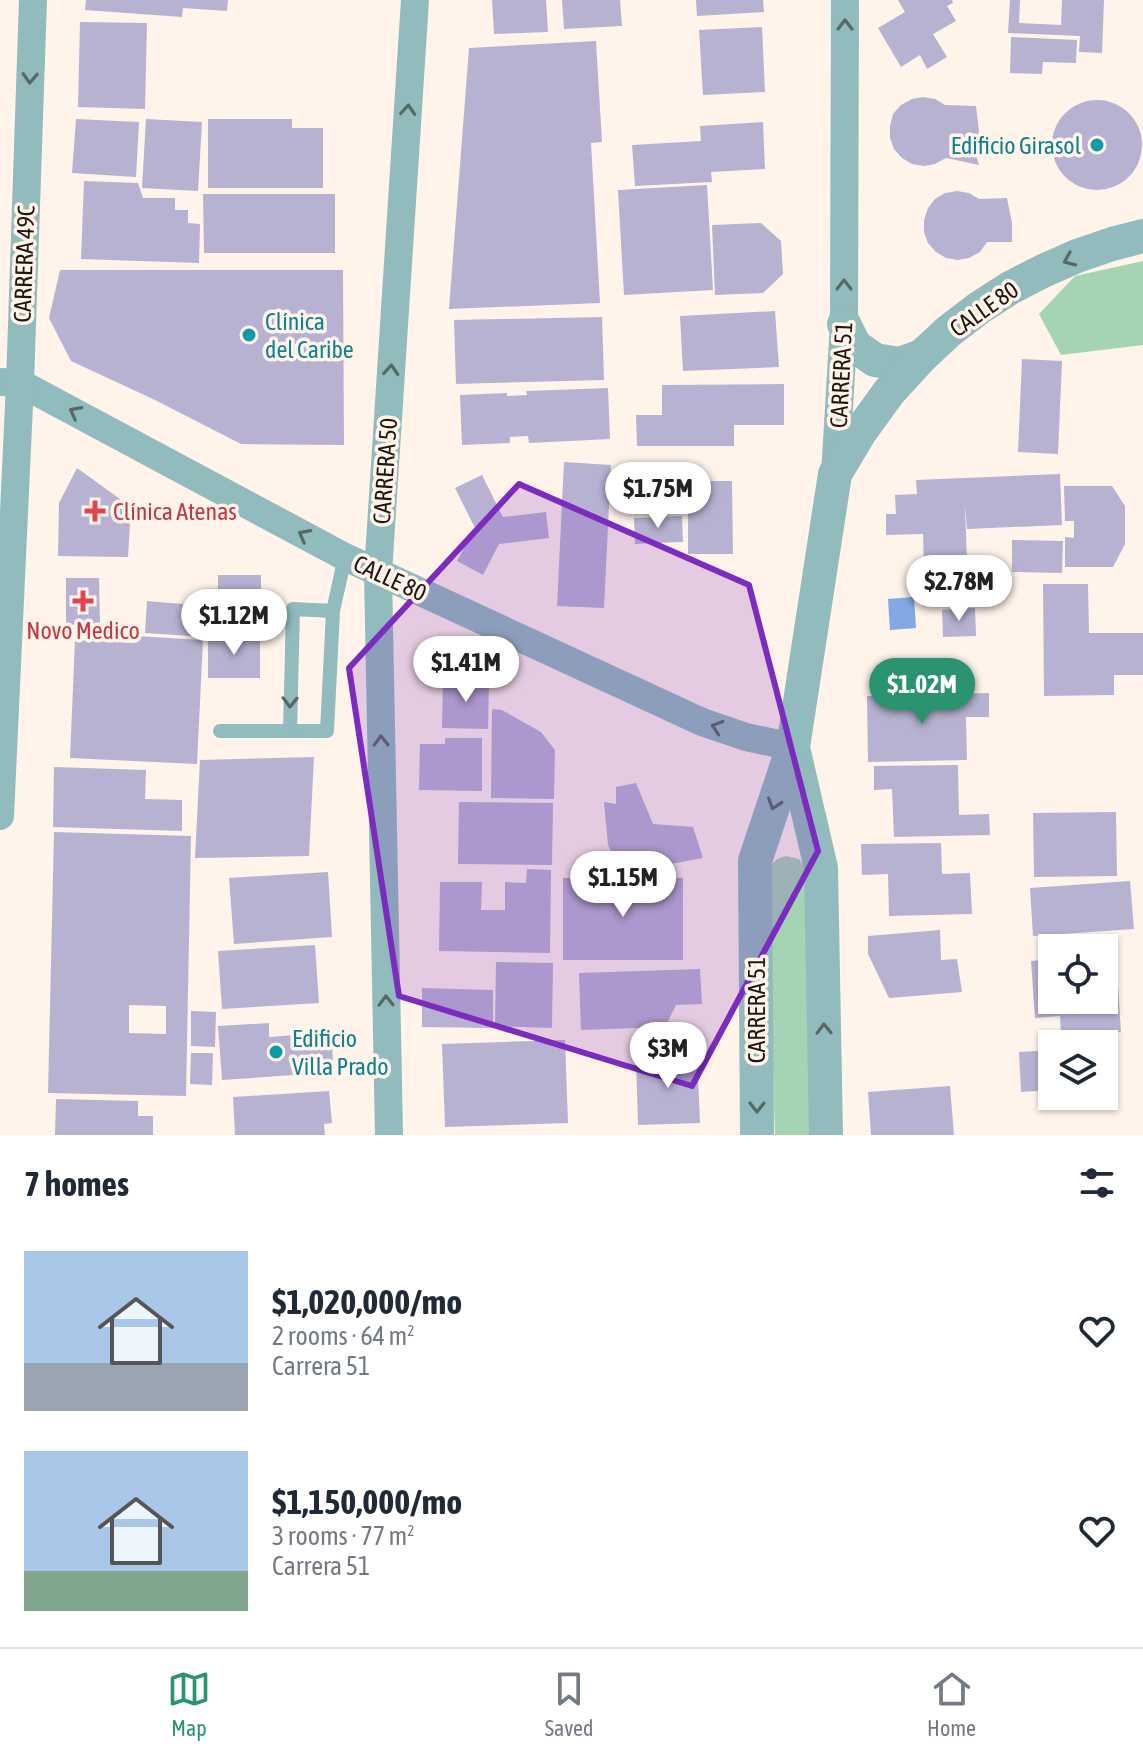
<!DOCTYPE html>
<html lang="en">
<head>
<meta charset="utf-8">
<style>
	body { margin:0; font-family:"Asap Condensed",sans-serif; background:#f6f6f7; color:#1f2937; height:100vh; display:flex; flex-direction:column; font-size:30px; white-space:nowrap }
	* { box-sizing:border-box; margin:0 }
	p { font-size:26px; color:#747a83 }
	.icon { flex:none; width:44px; height:44px; fill:none; stroke:currentColor; stroke-width:2; stroke-linecap:round; stroke-linejoin:round }
	.map { position:relative; height:1135px; overflow:hidden }
	.side { display:flex; flex-direction:column; background:#fff; flex:1 }
	.side>* { flex:none }
	.tools { position:absolute; left:1038px; top:934px; display:grid; gap:16px }
	.tools a { display:grid; place-items:center; width:80px; height:80px; border-radius:0px; background:#fff; box-shadow:0 2px 6px #0004; font-size:40px }
	.price { position:absolute; translate:-50% -68px; padding:0 18px; border-radius:28px; background:#fff; color:#222; font-size:26px; line-height:52px; filter:drop-shadow(0 2px 4px #0008) }
	.price::after { content:''; position:absolute; left:50%; top:48px; width:24px; height:18px; margin-left:-12px; background:inherit; clip-path:polygon(0 0,100% 0,50% 100%) }
	.price.current { background:#2a9370; color:#fff }
	ul { padding:0; list-style:none }
	li { display:flex; align-items:center; gap:24px; height:200px; padding:0 24px }
	li span { display:grid; place-items:center; flex:none; width:224px; height:160px; border-radius:0px; color:#555 }
	li>.icon { margin-inline-start:auto }
	span .icon { width:96px; height:96px; fill:#fffc; stroke-width:1 }
	li b { font-size:34px }
	h2 { display:flex; justify-content:space-between; align-items:center; height:96px; padding:0 24px; font-size:34px }
	.tabs { display:flex; justify-content:space-around; align-items:center; height:112px; border-top:2px solid #e0e1e3; background:#fff; font-size:22px; color:#747a83 }
	.tabs a { display:grid; justify-items:center; gap:4px }
	.tabs .current { color:#2a9370 }
	.map>svg:first-child { display:block }
</style>
</head>
<body>
<div class="map">
<svg width="1143" height="1135" viewBox="0 0 1143 1135">
	<rect width="100%" height="100%" fill="#fff3ea"/>
	<g fill="#a4d4b4">
		<polygon points="1143,261 1143,345 1061,355 1039,314 1075,276"/>
		<polygon points="786,856 799,859 806,869 810,1135 775,1135 767,869 777,859"/>
	</g>
	<polygon fill="#82a8e6" points="914,597 916,628 890,630 888,599"/>
	<g fill="#b8b2d2" fill-rule="evenodd">
		<polygon points="86,0 228,0 227,11 183,8 182,17 85,10"/>
		<polygon points="492,0 546,0 548,32 494,34"/>
		<polygon points="562,0 620,0 622,26 564,29"/>
		<polygon points="696,0 763,0 764,12 697,16"/>
		<polygon points="898,0 952,0 953,3 947,6 956,21 933,34 947,57 927,69 920,55 901,67 878,28 905,12"/>
		<polygon points="1010,0 1020,0 1019,23 1061,25 1062,0 1104,0 1102,53 1079,52 1080,36 1008,33"/>
		<polygon points="80,22 147,23 145,109 78,107"/>
		<polygon points="762,27 765,92 703,95 699,30"/>
		<polygon points="1011,37 1077,40 1076,63 1043,62 1042,74 1010,73"/>
		<polygon points="596,41 602,142 591,143 600,303 449,309 469,48"/>
		<polygon points="923,97 935,99 945,105 976,106 979,131 975,152 979,165 946,158 935,164 924,166 912,164 902,158 894,149 890,138 890,126 893,114 901,105 912,99"/>
		<circle cx="1097" cy="145" r="45"/>
		<polygon points="76,119 139,122 136,177 72,173"/>
		<polygon points="146,119 202,122 198,191 142,188"/>
		<polygon points="208,119 292,119 292,128 323,128 323,188 208,188"/>
		<polygon points="763,122 765,169 711,172 712,182 635,186 632,145 701,141 700,126"/>
		<polygon points="84,181 138,183 143,198 175,198 175,210 188,210 188,223 200,224 199,263 81,259"/>
		<polygon points="707,185 713,290 624,295 618,190"/>
		<polygon points="957,191 969,193 979,199 1007,198 1012,223 1012,242 987,242 980,252 969,258 958,260 946,258 936,252 928,243 924,232 924,220 928,208 935,199 945,193"/>
		<polygon points="203,194 335,194 335,253 204,253"/>
		<polygon points="761,223 781,241 783,274 763,293 715,295 712,225"/>
		<polygon points="60,270 343,270 344,445 241,444 155,400 71,361 49,318"/>
		<polygon points="775,311 779,367 683,371 680,316"/>
		<polygon points="602,317 604,380 456,384 454,320"/>
		<polygon points="1022,359 1062,361 1058,454 1018,452"/>
		<polygon points="784,384 784,425 734,425 734,446 637,446 636,415 662,415 662,385"/>
		<polygon points="608,388 610,439 529,443 528,436 510,437 510,443 462,445 460,395 507,393 507,396 527,395 526,391"/>
		<polygon points="564,462 611,465 604,608 557,606"/>
		<polygon points="77,468 131,507 128,557 58,556 59,503"/>
		<polygon points="1060,474 1062,525 967,529 965,504 967,563 924,565 923,534 886,535 886,514 896,514 895,495 917,494 916,480"/>
		<polygon points="482,475 503,517 546,512 549,538 499,544 483,575 457,561 475,528 455,488"/>
		<polygon points="688,481 732,481 733,554 688,554"/>
		<polygon points="1064,486 1112,486 1125,506 1125,544 1113,567 1065,567 1065,537 1074,538 1074,521 1065,521"/>
		<polygon points="682,516 683,542 635,544 634,518"/>
		<polygon points="1012,540 1063,541 1062,573 1012,572"/>
		<polygon points="218,575 261,575 261,603 218,602"/>
		<polygon points="66,578 99,578 100,624 66,625"/>
		<polygon points="1043,584 1088,584 1089,633 1143,633 1143,675 1114,675 1114,695 1044,696"/>
		<polygon points="147,601 194,605 191,636 145,633"/>
		<polygon points="197,605 217,607 215,635 195,633"/>
		<polygon points="218,605 261,606 261,632 218,632"/>
		<polygon points="975,608 976,636 943,637 942,610"/>
		<polygon points="208,635 260,636 260,678 208,678"/>
		<polygon points="136,636 203,640 197,764 70,758 75,640 135,643"/>
		<polygon points="443,679 489,680 488,729 442,728"/>
		<polygon points="989,693 989,717 966,717 967,760 868,762 867,696"/>
		<polygon points="492,709 502,710 541,732 555,750 554,799 491,798"/>
		<polygon points="445,738 482,738 482,791 419,790 420,744 445,744"/>
		<polygon points="314,757 309,856 195,858 200,760"/>
		<polygon points="958,765 959,815 989,814 990,835 894,837 892,789 874,790 874,766"/>
		<polygon points="54,767 146,770 145,799 182,800 182,831 53,827"/>
		<polygon points="636,783 653,824 693,827 703,858 622,873 608,845 604,802 616,804 616,787"/>
		<polygon points="459,802 553,803 552,865 458,864"/>
		<polygon points="1116,812 1117,876 1034,877 1033,813"/>
		<path d="M54,832L191,836L186,1096L48,1093ZM129,1005L166,1006V1034L129,1033Z"/>
		<polygon points="941,843 942,874 970,873 972,914 889,916 888,874 862,875 861,844"/>
		<polygon points="527,869 551,870 550,953 439,951 440,882 482,882 481,910 505,910 505,882 526,883"/>
		<polygon points="328,872 332,937 234,944 229,878"/>
		<rect x="563" y="878" width="120" height="82"/>
		<polygon points="1130,881 1134,929 1033,936 1030,888"/>
		<polygon points="940,930 941,960 957,959 962,992 889,998 868,954 868,936"/>
		<polygon points="315,945 319,1003 222,1009 218,951"/>
		<polygon points="1116,955 1121,1032 1061,1036 1060,1016 1035,1018 1031,961 1052,959 1052,1000 1104,1000 1104,956"/>
		<polygon points="496,962 553,963 552,1028 495,1026"/>
		<polygon points="700,969 702,1004 676,1005 665,1027 581,1030 579,973"/>
		<polygon points="422,988 493,990 493,1028 422,1027"/>
		<polygon points="191,1011 216,1012 215,1047 191,1046"/>
		<polygon points="269,1023 269,1037 306,1034 306,1041 332,1040 333,1063 308,1065 308,1074 222,1080 218,1026"/>
		<polygon points="565,1040 568,1123 445,1127 442,1044"/>
		<polygon points="1113,1046 1117,1103 1069,1105 1068,1096 1104,1096 1104,1047"/>
		<polygon points="1052,1050 1052,1090 1021,1092 1019,1052"/>
		<polygon points="191,1053 213,1053 212,1085 190,1084"/>
		<polygon points="697,1055 700,1123 638,1125 636,1057"/>
		<polygon points="950,1086 954,1135 871,1135 868,1092"/>
		<polygon points="329,1091 332,1123 324,1124 325,1135 235,1135 233,1097"/>
		<polygon points="56,1099 138,1101 138,1116 153,1116 153,1135 55,1135"/>
	</g>
	<g fill="none" stroke-linecap="round" stroke-linejoin="round">
		<g stroke="#91bbbc" stroke-width="14">
			<polyline points="333,611 293,609 290,731 327,731 333,611 345,557"/>
			<polyline points="220,731 290,731"/>
		</g>
		<g stroke="#91bbbc" stroke-width="28">
			<polyline points="0,382 20,383 345,557 702,722 746,737 793,747"/>
			<polyline points="835,474 844,324 845,0"/>
			<polyline points="0,816 20,383 33,0"/>
			<polyline points="389,1135 378,573 415,0"/>
		</g>
		<g stroke="#91bbbc" stroke-width="34">
			<polyline points="844,324 855,346 875,360 899,364 922,356"/>
			<polyline points="793,748 821,868 826,1135"/>
			<polyline points="757,1135 755,861 793,747 835,474 860,432 889,392 922,356 949,331 979,308 1010,288 1043,271 1077,256 1112,244 1143,236"/>
		</g>
	</g>
	<defs><path id="oneway-chevron" d="M-2-3.5L2.5 0L-2 3.5" fill="none" stroke-width="1.6" stroke-linecap="round" stroke-linejoin="round" transform="scale(2)"/></defs>
	<g stroke="#586865">
		<use href="#oneway-chevron" transform="translate(845 25) rotate(-90)"/>
		<use href="#oneway-chevron" transform="translate(30 78) rotate(92)"/>
		<use href="#oneway-chevron" transform="translate(408 110) rotate(-86)"/>
		<use href="#oneway-chevron" transform="translate(1069 260) rotate(157)"/>
		<use href="#oneway-chevron" transform="translate(844 285) rotate(-90)"/>
		<use href="#oneway-chevron" transform="translate(391 370) rotate(-86)"/>
		<use href="#oneway-chevron" transform="translate(75 412) rotate(-152)"/>
		<use href="#oneway-chevron" transform="translate(304 535) rotate(-152)"/>
		<use href="#oneway-chevron" transform="translate(290 702) rotate(91)"/>
		<use href="#oneway-chevron" transform="translate(717 727) rotate(-162)"/>
		<use href="#oneway-chevron" transform="translate(381 741) rotate(-91)"/>
		<use href="#oneway-chevron" transform="translate(774 804) rotate(108)"/>
		<use href="#oneway-chevron" transform="translate(386 1001) rotate(-91)"/>
		<use href="#oneway-chevron" transform="translate(824 1029) rotate(-91)"/>
		<use href="#oneway-chevron" transform="translate(757 1107) rotate(90)"/>
	</g>
	<path fill="#7b2cbf" fill-opacity="0.2" stroke="#7b2cbf" stroke-width="6" stroke-linejoin="round" d="M519,484L749,585L818,851L692,1086L399,996L349,668Z"/>
	<g fill="#0f9aa8" stroke="#fff3ea" stroke-width="3">
		<circle cx="1097" cy="145" r="8"/>
		<circle cx="249" cy="335" r="8"/>
		<circle cx="276" cy="1052" r="8"/>
	</g>
	<g fill="#e0444e" stroke="#fff3ea" stroke-width="3">
		<path d="M91 499h8v8h8v8h-8v8h-8v-8h-8v-8h8z"/>
		<path d="M79 589h8v8h8v8h-8v8h-8v-8h-8v-8h8z"/>
	</g>
	<g text-anchor="middle" dominant-baseline="central" stroke-width="7" stroke-linejoin="round" paint-order="stroke">
		<g font-size="24" fill="#0d838f" stroke="#fff3ea" text-anchor="start">
			<text x="1081" y="145" text-anchor="end">Edificio Girasol</text>
			<text x="265" y="321">Clínica<tspan x="265" dy="28">del Caribe</tspan></text>
			<text x="292" y="1038">Edificio<tspan x="292" dy="28">Villa Prado</tspan></text>
		</g>
		<g font-size="24" fill="#20160e" stroke="#fff3ea">
			<text transform="translate(24 264) rotate(-88)">CARRERA 49C</text>
			<text transform="translate(984 309) rotate(-35)">CALLE 80</text>
			<text transform="translate(841 375) rotate(-87)">CARRERA 51</text>
			<text transform="translate(385 471) rotate(-86)">CARRERA 50</text>
			<text transform="translate(390 578) rotate(25)">CALLE 80</text>
			<text transform="translate(756 1010) rotate(-90)">CARRERA 51</text>
		</g>
		<g font-size="24" fill="#be3a42" stroke="#fff3ea" text-anchor="start">
			<text x="113" y="511">Clínica Atenas</text>
			<text x="83" y="630" text-anchor="middle">Novo Medico</text>
		</g>
	</g>
</svg>
<div class="tools">
<a><svg class="icon" aria-label="locate" viewBox="0 0 24 24"><circle cx="12" cy="12" r="6"/><path d="M12 2v4M12 18v4M2 12h4M18 12h4"/></svg></a>
<a><svg class="icon" aria-label="layers" viewBox="0 0 24 24"><path d="M12 4l9 5-9 5-9-5zM3 14l9 5 9-5"/></svg></a>
</div>
<b class="price" style="left:658px;top:530px">$1.75M</b>
<b class="price" style="left:959px;top:623px">$2.78M</b>
<b class="price" style="left:234px;top:657px">$1.12M</b>
<b class="price" style="left:466px;top:704px">$1.41M</b>
<b class="price current" style="left:922px;top:726px">$1.02M</b>
<b class="price" style="left:623px;top:919px">$1.15M</b>
<b class="price" style="left:668px;top:1090px">$3M</b>
</div>
<section class="side">
<h2>7 homes<svg class="icon" aria-label="filters" viewBox="0 0 24 24"><path d="M4 7h16M4 17h16"/><circle cx="9" cy="7" r="2"/><circle cx="15" cy="17" r="2"/></svg></h2>
<ul>
<li><span style="background:linear-gradient(#a9c7e8 70%,#9aa5b1 0)"><svg class="icon" aria-label="home" viewBox="0 0 24 24"><path d="M3 11l9-7 9 7M6 9v11h12V9"/></svg></span><div><b>$1,020,000/mo</b><p>2 rooms · 64 m²</p><p>Carrera 51</p></div><svg class="icon" aria-label="heart" viewBox="0 0 24 24"><path d="M12 20l-8-8c-3-5 5-10 8-4 3-6 11-1 8 4z"/></svg></li>
<li><span style="background:linear-gradient(#a9c7e8 75%,#7fa58c 0)"><svg class="icon" aria-label="home" viewBox="0 0 24 24"><path d="M3 11l9-7 9 7M6 9v11h12V9"/></svg></span><div><b>$1,150,000/mo</b><p>3 rooms · 77 m²</p><p>Carrera 51</p></div><svg class="icon" aria-label="heart" viewBox="0 0 24 24"><path d="M12 20l-8-8c-3-5 5-10 8-4 3-6 11-1 8 4z"/></svg></li>
</ul>
</section>
<nav class="tabs">
<a class="current"><svg class="icon" aria-label="map" viewBox="0 0 24 24"><path d="M3 6l6-2 6 2 6-2v14l-6 2-6-2-6 2zM9 4v14M15 6v14"/></svg>Map</a>
<a><svg class="icon" aria-label="saved" viewBox="0 0 24 24"><path d="M7 4h10v16l-5-4-5 4z"/></svg>Saved</a>
<a><svg class="icon" aria-label="home" viewBox="0 0 24 24"><path d="M3 11l9-7 9 7M6 9v11h12V9"/></svg>Home</a>
</nav>
</body>
</html>
